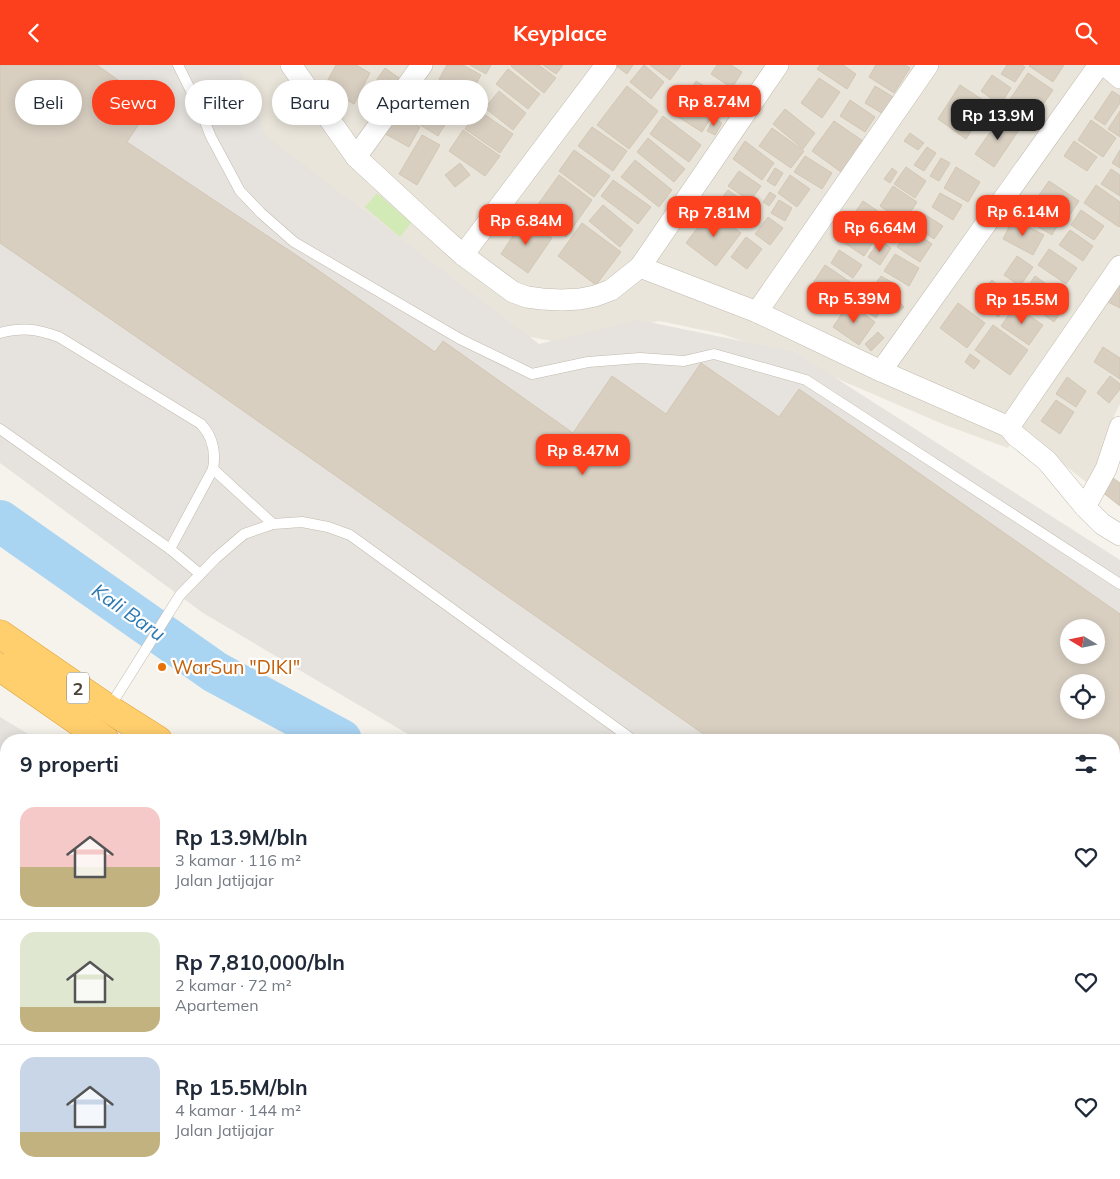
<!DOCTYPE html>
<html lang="id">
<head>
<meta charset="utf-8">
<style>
	body { margin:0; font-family:Mulish,sans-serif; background:#f2f2f3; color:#1f2937; height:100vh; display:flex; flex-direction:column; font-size:19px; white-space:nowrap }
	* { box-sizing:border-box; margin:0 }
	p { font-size:16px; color:#747a83 }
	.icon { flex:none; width:28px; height:28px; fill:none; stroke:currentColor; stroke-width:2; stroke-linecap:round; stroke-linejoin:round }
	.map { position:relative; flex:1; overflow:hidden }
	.drawer { position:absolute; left:0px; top:669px; width:1120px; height:446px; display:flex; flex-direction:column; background:#fff; border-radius:20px 20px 0 0; box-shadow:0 2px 12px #0003 }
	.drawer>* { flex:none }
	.hud { position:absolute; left:15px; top:15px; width:500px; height:45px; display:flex; gap:10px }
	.needle { width:32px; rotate:280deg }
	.buttons { position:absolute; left:1060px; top:554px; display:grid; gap:10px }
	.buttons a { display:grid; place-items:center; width:45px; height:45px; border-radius:50%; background:#fff; box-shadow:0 2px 12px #0003; font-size:25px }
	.price { position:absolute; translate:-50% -42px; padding:0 11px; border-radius:10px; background:#fc3f1d; color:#fff; font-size:16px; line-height:32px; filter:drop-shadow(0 1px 2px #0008) }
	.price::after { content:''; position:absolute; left:50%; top:30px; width:15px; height:11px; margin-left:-8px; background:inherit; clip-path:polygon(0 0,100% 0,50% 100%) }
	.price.on { background:#222; color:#fff }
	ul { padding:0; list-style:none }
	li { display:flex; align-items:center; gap:15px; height:125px; padding:0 20px }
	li+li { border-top:1px solid #e0e1e3 }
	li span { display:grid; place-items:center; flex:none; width:140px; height:100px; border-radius:15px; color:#555 }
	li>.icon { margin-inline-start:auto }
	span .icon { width:60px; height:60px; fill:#fffc; stroke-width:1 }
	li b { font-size:21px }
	h2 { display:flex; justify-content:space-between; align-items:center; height:60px; padding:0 20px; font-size:21px }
	.tag { padding:0 18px; border-radius:22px; background:#fff; box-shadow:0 2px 12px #0003; font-size:18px; line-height:45px }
	.tag.on { background:#fc3f1d; color:#fff }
	header { display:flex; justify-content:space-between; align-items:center; height:65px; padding:0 20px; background:#fc3f1d; color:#fff; font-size:22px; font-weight:700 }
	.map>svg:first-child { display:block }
</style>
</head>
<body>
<header><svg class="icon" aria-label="back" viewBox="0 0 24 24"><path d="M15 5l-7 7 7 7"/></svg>Keyplace<svg class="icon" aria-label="search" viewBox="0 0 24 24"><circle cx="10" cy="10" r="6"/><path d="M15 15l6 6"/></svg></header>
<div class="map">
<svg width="1120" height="1114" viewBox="0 0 1120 1114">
	<rect width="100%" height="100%" fill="#f6f3ec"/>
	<g fill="#eae5da">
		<polygon points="206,0 1120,0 1120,339 1115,349 1103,395 1090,420 1036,378 1018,363 1008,383 945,360 782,290 722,269 659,256 563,278 492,265 340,187"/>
		<polygon points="0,1029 6,1032 6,1109 334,1109 340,1114 0,1114"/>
		<polygon points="771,1109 931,1109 941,1114 780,1114"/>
	</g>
	<g fill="#e6e2dd" fill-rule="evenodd">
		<path d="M0,0H238L266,71L539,279L639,255L795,287L1120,495V834L1114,858V675H418L203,548L0,398ZM1069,562H1096V590H1069ZM1069,618H1096V645H1069Z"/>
		<polygon points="0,652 38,675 6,675 6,1032 0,1029"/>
		<polygon points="398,1109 771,1109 780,1114 395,1114"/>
	</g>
	<polygon fill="#d2eab5" points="377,128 411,158 400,172 365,142"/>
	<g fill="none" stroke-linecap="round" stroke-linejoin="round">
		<g stroke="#a9d4f2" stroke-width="42">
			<polyline points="0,456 215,607 341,675"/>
			<polyline points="1114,1094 1120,1098"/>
		</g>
	</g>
	<g fill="#d8cfc1" stroke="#d3c7b4" fill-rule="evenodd">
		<path d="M0,0H97L152,39L127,77L305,196L435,287L443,276L573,368L612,311L666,349L701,298L779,352L799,324L1120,549V723L1114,732V675H712L215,326L0,178ZM1069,562H1096V590H1069ZM1069,618H1096V645H1069Z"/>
		<polygon points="336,0 356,0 370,8 354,39 324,22"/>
		<polygon points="447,0 463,0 481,10 469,31 439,14"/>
		<polygon points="470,0 491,0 486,9"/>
		<polygon points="512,0 539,0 556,13 544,28 511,1"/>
		<polygon points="543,0 563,0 556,9"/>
		<polygon points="615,0 633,0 627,9"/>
		<polygon points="644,0 664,17 651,34 630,17"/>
		<polygon points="650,0 681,0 670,15"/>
		<polygon points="717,0 731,0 742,7 732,23 711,9"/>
		<polygon points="820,0 843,0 856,9 847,24 817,4"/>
		<polygon points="876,0 905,0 910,3 894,28 869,12"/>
		<polygon points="1007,0 1022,0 1025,2 1015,17 1001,9"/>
		<polygon points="1030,0 1064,0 1053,17 1029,1"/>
		<polygon points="385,3 402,15 389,32 373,20"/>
		<polygon points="508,4 540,29 528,44 496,19"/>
		<polygon points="1028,8 1053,25 1029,60 1004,43"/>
		<polygon points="992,10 1011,23 1000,40 981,26"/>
		<polygon points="819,13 840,27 822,53 801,38"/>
		<polygon points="696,16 723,33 702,67 675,50"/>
		<polygon points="436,18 464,35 454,52 426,35"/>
		<polygon points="960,20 989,39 966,74 938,54"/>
		<polygon points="627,21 658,46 629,84 597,60"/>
		<polygon points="875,21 900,36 890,53 865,38"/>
		<polygon points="499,26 526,48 513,65 485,43"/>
		<polygon points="1112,26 1120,31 1120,38 1105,60 1094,53"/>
		<polygon points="850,35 875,52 865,67 840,51"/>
		<polygon points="423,38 449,53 438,71 412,55"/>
		<polygon points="785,44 815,68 803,84 773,59"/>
		<polygon points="478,45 513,69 500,88 465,64"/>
		<polygon points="391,46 420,62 409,82 380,66"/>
		<polygon points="1120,46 1120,72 1108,64"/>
		<polygon points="1002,50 1021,62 994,102 975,89"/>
		<polygon points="663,51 701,80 689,97 650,69"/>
		<polygon points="714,53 722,58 715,70 707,66"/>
		<polygon points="1091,55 1116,73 1103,92 1078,75"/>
		<polygon points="834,56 863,76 841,107 812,86"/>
		<polygon points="592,62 627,86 613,106 578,81"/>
		<polygon points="772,63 804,86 791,103 759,81"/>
		<polygon points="463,65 500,91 485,111 449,86"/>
		<polygon points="910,68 924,78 918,85 904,76"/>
		<polygon points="422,70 440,80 417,120 399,109"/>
		<polygon points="648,73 685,104 674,117 637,87"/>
		<polygon points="745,76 774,98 762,115 733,94"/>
		<polygon points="1074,76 1097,92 1087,106 1064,91"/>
		<polygon points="927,82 936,88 924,106 914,100"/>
		<polygon points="574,85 610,111 594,132 559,106"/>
		<polygon points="1120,85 1120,103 1112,98"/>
		<polygon points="805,91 832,108 822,124 794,107"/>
		<polygon points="941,93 950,98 939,116 930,111"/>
		<polygon points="635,95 672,125 659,142 621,112"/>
		<polygon points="460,98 470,110 455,122 445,110"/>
		<polygon points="906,102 926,116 915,133 894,119"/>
		<polygon points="956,102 980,117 968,137 944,123"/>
		<polygon points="775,103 783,108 775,121 767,116"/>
		<polygon points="892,103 897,107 890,118 884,114"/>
		<polygon points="1111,104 1120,110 1120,131 1101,119"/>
		<polygon points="739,106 761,121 750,136 728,121"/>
		<polygon points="559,110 592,135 566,172 532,148"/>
		<polygon points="790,110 810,124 797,142 778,128"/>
		<polygon points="613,115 651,142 638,159 601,131"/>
		<polygon points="1049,116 1079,136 1067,154 1037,133"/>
		<polygon points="1096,120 1120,137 1120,161 1119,162 1084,138"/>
		<polygon points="893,121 917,137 904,157 880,141"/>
		<polygon points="728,125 761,148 754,157 738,145 734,151 717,139"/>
		<polygon points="770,127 776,131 769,141 763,137"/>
		<polygon points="940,128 962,140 953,155 932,142"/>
		<polygon points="1025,132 1061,154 1052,170 1015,148"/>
		<polygon points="779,135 792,143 785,156 771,148"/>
		<polygon points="863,136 891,155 882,169 853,150"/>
		<polygon points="603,140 633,165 620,182 589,156"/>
		<polygon points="711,145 741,168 716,201 686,178"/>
		<polygon points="1081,145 1104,161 1094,175 1071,160"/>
		<polygon points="924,149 943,161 934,174 915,161"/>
		<polygon points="768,152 783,163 770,180 755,169"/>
		<polygon points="524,154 552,173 528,208 501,189"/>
		<polygon points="854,154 878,170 864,191 840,175"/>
		<polygon points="1013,154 1044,170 1033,190 1003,174"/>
		<polygon points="895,156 901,160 892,174 886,169"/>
		<polygon points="582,158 621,187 596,220 558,191"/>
		<polygon points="910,164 932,179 920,197 897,182"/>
		<polygon points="1070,165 1093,181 1083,196 1059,180"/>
		<polygon points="746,172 762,184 747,204 731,192"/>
		<polygon points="880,175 891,183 880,200 868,192"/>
		<polygon points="1049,184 1077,203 1066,219 1038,200"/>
		<polygon points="839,185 862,200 853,213 831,198"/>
		<polygon points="895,189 919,203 909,221 884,206"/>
		<polygon points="1017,191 1033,202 1020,221 1004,210"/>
		<polygon points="825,200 853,219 835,246 807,227"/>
		<polygon points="1120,210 1120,243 1106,236"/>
		<polygon points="881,211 893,218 885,230 873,222"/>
		<polygon points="1035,211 1069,235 1054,257 1020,233"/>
		<polygon points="992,215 1014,235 998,252 976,232"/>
		<polygon points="862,221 886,238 876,253 852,237"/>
		<polygon points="897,234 904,242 897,248 889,241"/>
		<polygon points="849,238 875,257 859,280 833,262"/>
		<polygon points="958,238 985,258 967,283 940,263"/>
		<polygon points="1015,241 1043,260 1029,280 1001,261"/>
		<polygon points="993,260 1028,285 1010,310 975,285"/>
		<polygon points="878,267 884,273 871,286 865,279"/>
		<polygon points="1103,282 1120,293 1120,314 1094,297"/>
		<polygon points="970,289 980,296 974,304 965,297"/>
		<polygon points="1110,311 1120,319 1120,324 1109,338 1097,328"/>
		<polygon points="1067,312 1086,326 1076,342 1056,329"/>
		<polygon points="1056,335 1074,347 1060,369 1041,356"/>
		<polygon points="1113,413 1120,418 1120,441 1102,427"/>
		<polygon points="0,708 6,711 6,789 0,800"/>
		<polygon points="1114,747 1120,751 1120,764 1114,773"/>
		<polygon points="0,931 6,934 6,947 0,960"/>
		<polygon points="1120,934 1120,977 1114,976 1114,954"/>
		<polygon points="6,959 6,991 0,988 0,971"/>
		<polygon points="1114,988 1120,990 1120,1021 1114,1019"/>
		<polygon points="171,1109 225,1109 230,1112 229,1114 167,1114"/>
		<polygon points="365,1109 394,1109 391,1114 375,1114"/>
		<polygon points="436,1109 631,1109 628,1114 445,1114"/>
		<polygon points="693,1109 719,1109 726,1114 689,1114"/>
		<polygon points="803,1109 843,1109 840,1114 801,1114"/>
	</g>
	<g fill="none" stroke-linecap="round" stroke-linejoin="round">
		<defs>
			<g id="lane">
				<polyline points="178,0 199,42 211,72 240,126 261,148 294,177 460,274 532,309 588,297 640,293 684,296 714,289 806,315 1120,519"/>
				<path d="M0,268C23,262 37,264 59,272L201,359C213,372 216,387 213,404L170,484"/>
				<polyline points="0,364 170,484 200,509"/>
				<polyline points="213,404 273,459"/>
				<polyline points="109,643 180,530 216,493 244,469 273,459 302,457 328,462 350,470 633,675"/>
				<polyline points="1114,802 1120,789"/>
				<polyline points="413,1114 416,1109"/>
			</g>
			<g id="street">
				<polyline points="291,0 356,92 424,155 463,190 513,227 527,232 542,234 561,235 580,234 595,231 611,225 640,202"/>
				<polyline points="778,0 640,202 757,247 881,306 1099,0"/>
				<polyline points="1105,0 1120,13"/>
				<polyline points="356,92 422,0"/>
				<polyline points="463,190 606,0"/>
				<polyline points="757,247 928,0"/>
				<polyline points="881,306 1009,362 1015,370 1047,396 1085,442 1102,459 1120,470"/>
				<polyline points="1009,362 1120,201"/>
				<polyline points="1085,442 1106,404 1120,362"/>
				<polyline points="1114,864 1120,849"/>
				<polyline points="1114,918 1120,921"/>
				<polyline points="263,1109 272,1114"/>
				<polyline points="145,1114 148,1109"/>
				<polyline points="313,1114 316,1109"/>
				<polyline points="645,1114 648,1109"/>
			</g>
			<g id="highway">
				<polyline points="0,569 109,644 158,675"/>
				<polyline points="0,602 105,675"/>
				<polyline points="986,1109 997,1114"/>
				<polyline points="1042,1109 1053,1114"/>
			</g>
		</defs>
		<use href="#lane" stroke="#c2bbae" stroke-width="11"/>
		<use href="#street" stroke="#c2bbae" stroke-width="22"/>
		<use href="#highway" stroke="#e0a43c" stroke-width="29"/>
		<use href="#lane" stroke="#fff" stroke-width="10"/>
		<use href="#street" stroke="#fff" stroke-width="21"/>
		<use href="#highway" stroke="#ffcf6e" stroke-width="28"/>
	</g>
	<circle fill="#e8710a" stroke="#fff" stroke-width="2" cx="162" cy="602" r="5"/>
	<g text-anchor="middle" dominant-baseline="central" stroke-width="4.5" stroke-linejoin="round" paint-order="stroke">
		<rect fill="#fff" stroke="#817c74" stroke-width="1" x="67" y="607.5" width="22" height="31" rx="4"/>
		<g font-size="18" font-weight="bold" fill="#4b4439">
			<text x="78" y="623">2</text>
		</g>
		<g font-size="19" fill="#c56008" stroke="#fff" text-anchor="start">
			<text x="172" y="602">WarSun "DIKI"</text>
		</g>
		<g font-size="20" font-style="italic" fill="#2e7ab2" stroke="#fff">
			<text transform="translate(129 547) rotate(35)">Kali Baru</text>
		</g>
	</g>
</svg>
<div class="buttons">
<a><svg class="needle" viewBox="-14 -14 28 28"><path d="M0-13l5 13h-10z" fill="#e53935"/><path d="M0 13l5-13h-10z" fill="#747a83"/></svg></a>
<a><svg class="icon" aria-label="locate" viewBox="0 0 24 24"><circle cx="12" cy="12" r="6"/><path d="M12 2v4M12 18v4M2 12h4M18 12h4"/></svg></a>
</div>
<b class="price" style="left:714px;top:62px">Rp 8.74M</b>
<b class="price on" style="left:998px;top:76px">Rp 13.9M</b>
<b class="price" style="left:1023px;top:172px">Rp 6.14M</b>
<b class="price" style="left:714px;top:173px">Rp 7.81M</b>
<b class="price" style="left:526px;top:181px">Rp 6.84M</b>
<b class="price" style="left:880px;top:188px">Rp 6.64M</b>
<b class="price" style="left:854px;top:259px">Rp 5.39M</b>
<b class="price" style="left:1022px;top:260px">Rp 15.5M</b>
<b class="price" style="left:583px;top:411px">Rp 8.47M</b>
<div class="hud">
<a class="tag">Beli</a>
<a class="tag on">Sewa</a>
<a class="tag">Filter</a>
<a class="tag">Baru</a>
<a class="tag">Apartemen</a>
</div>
<section class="drawer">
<h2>9 properti<svg class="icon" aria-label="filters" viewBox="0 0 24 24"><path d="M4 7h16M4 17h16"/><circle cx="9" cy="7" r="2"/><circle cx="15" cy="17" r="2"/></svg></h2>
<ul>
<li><span style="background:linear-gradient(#f6c9c9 60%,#c2b280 0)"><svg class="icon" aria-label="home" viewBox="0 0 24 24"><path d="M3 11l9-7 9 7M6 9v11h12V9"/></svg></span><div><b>Rp 13.9M/bln</b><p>3 kamar · 116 m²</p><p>Jalan Jatijajar</p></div><svg class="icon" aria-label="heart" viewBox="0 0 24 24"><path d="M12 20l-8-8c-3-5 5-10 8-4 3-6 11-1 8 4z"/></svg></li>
<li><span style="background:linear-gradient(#dfe7d0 75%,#c2b280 0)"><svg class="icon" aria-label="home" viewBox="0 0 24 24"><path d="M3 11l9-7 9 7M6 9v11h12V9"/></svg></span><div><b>Rp 7,810,000/bln</b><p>2 kamar · 72 m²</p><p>Apartemen</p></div><svg class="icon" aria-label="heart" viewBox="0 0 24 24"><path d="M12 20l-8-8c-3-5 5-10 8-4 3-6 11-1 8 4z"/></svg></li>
<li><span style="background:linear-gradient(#c9d6e8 75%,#c2b280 0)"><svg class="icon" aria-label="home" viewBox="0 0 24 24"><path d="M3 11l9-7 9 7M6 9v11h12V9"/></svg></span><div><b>Rp 15.5M/bln</b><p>4 kamar · 144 m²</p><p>Jalan Jatijajar</p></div><svg class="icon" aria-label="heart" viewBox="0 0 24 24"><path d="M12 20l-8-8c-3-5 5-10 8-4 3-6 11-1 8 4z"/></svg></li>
</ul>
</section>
</div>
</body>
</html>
